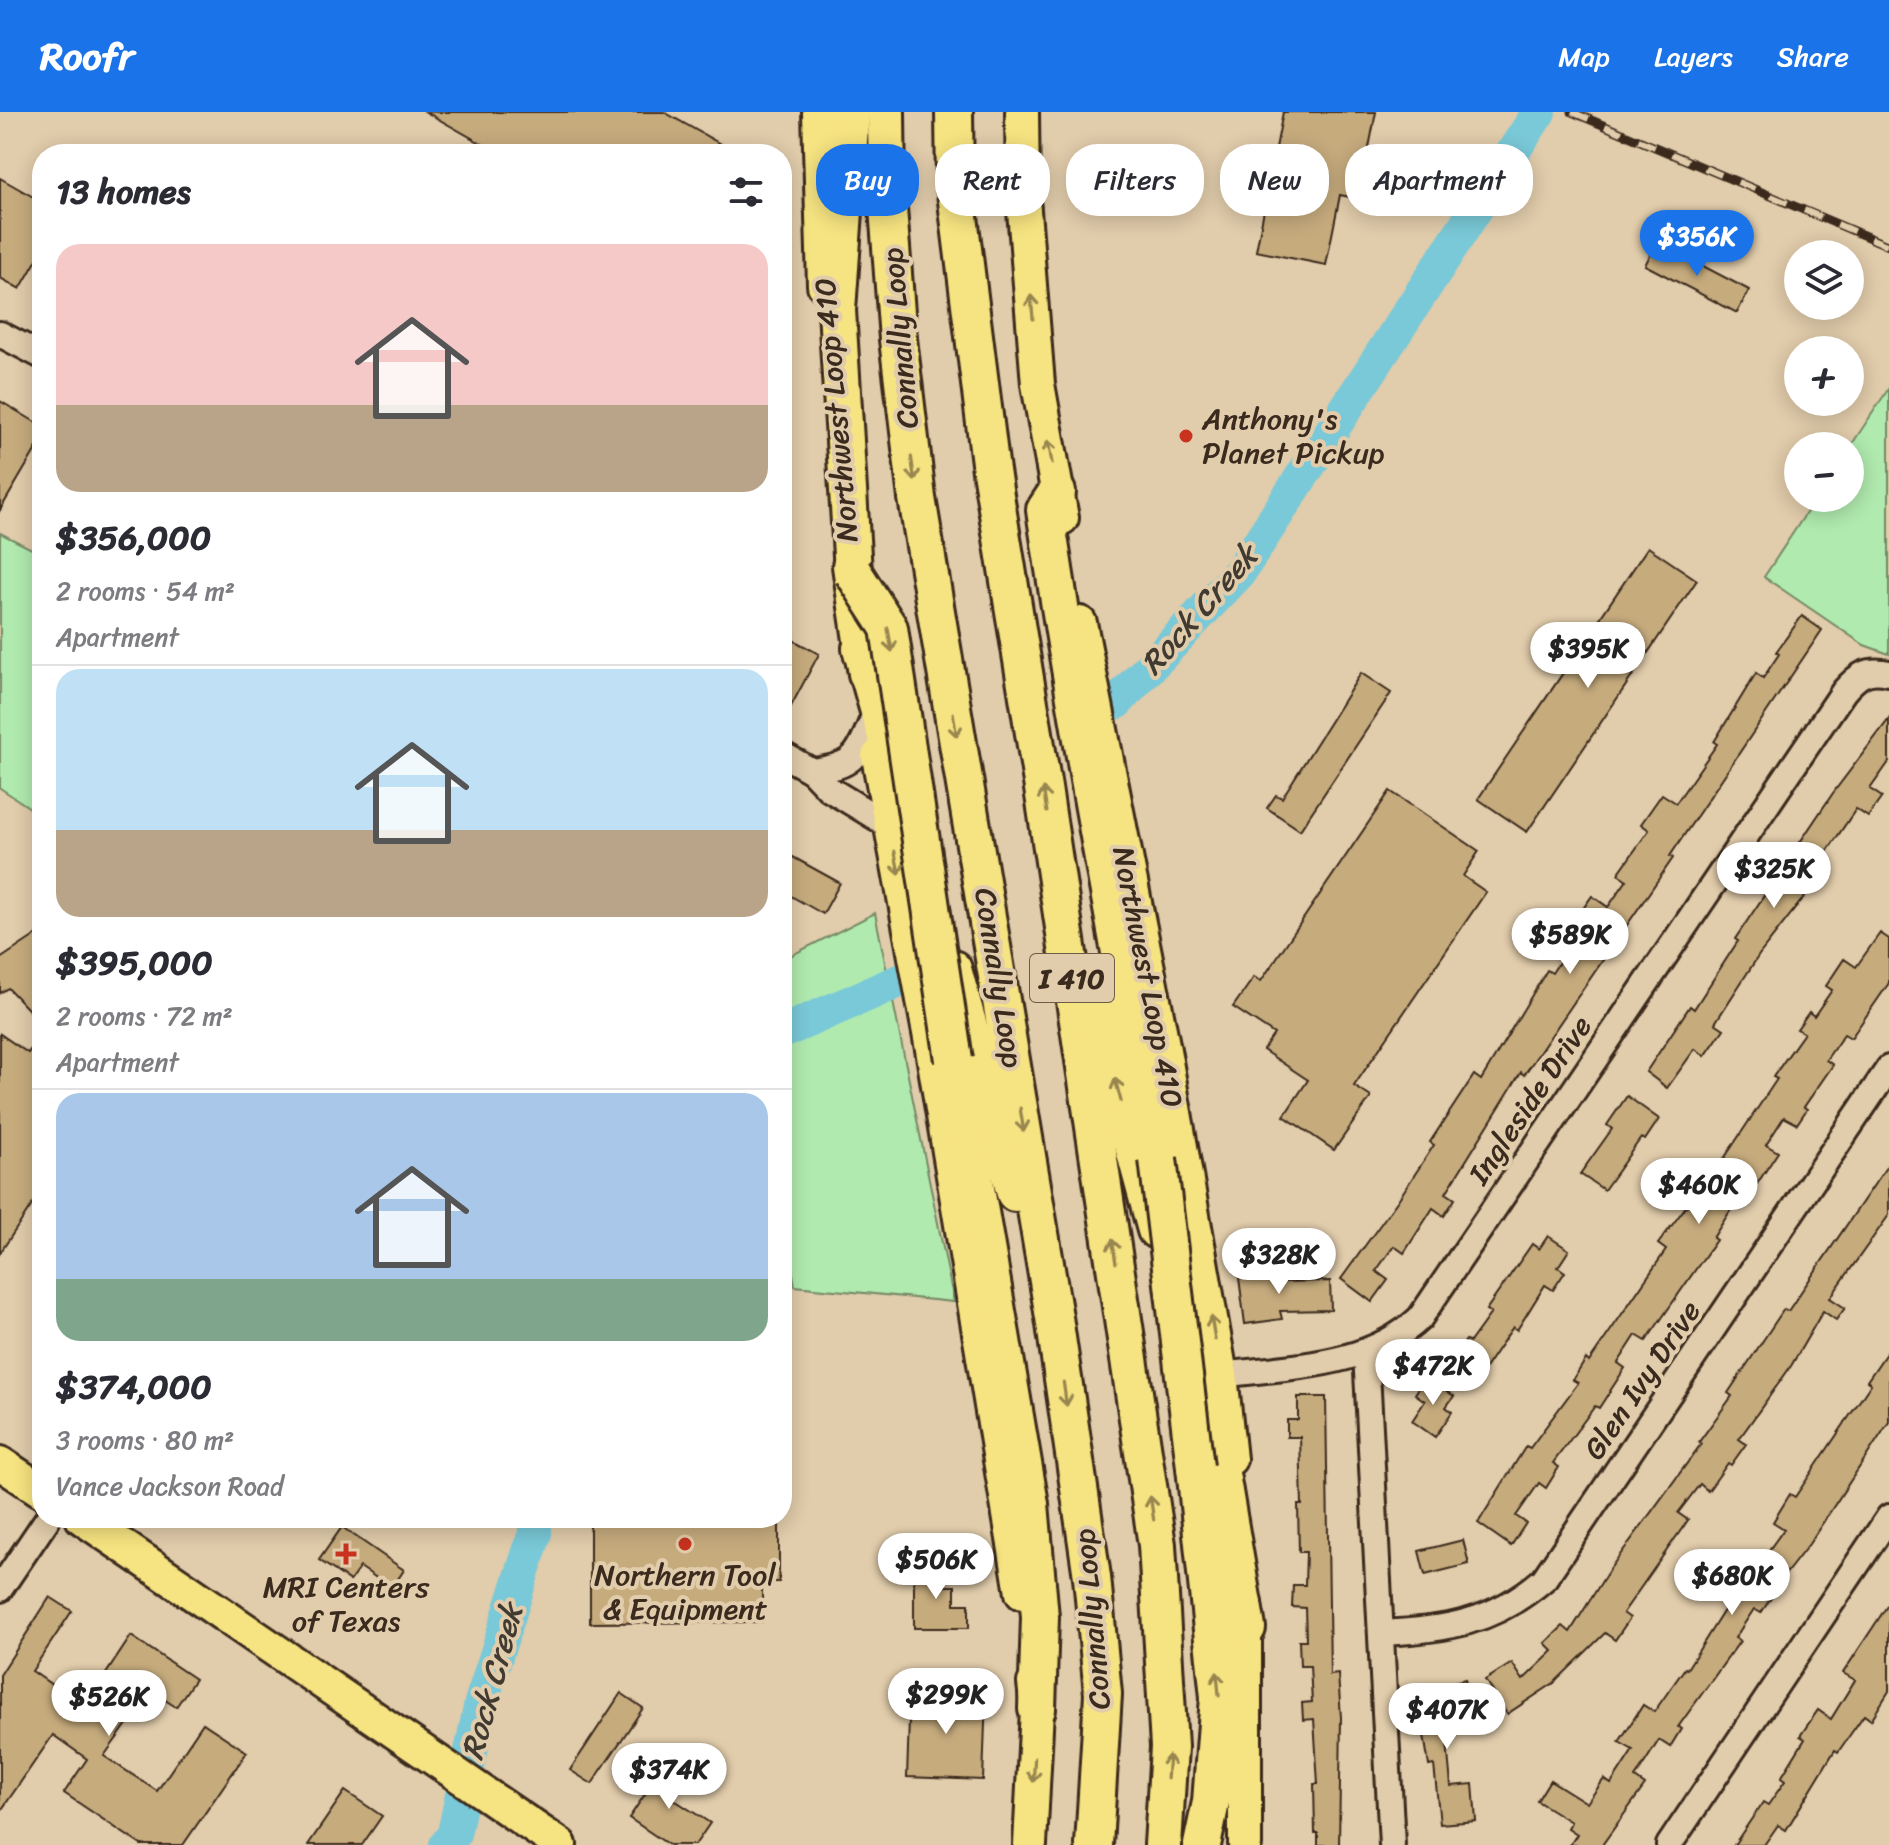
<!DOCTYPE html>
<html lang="en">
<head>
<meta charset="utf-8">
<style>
	body { margin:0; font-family:Sriracha,sans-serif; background:#f7f7f7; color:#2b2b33; height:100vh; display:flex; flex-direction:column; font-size:30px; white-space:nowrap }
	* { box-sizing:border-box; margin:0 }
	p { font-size:26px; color:#7c7c81 }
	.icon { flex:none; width:44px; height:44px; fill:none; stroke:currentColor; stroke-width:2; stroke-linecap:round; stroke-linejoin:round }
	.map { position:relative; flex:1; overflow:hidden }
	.side { position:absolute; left:32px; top:32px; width:760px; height:1384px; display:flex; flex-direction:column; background:#fff; border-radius:32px; box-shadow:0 4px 20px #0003 }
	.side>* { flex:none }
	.banner { position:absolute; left:816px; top:32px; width:760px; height:72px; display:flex; gap:16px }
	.tools { position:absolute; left:1784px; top:128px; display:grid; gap:16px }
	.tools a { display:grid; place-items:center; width:80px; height:80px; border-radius:50%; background:#fff; box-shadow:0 4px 20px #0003; font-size:40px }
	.price { position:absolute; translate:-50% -68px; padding:0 18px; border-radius:28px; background:#fff; color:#222; font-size:26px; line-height:52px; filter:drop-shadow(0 2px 4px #0008) }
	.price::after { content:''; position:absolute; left:50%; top:48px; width:24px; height:18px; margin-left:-12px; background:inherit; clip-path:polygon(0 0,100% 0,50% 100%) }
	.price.active { background:#1a73e8; color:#fff }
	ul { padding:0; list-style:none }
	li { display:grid; align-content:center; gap:16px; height:424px; padding:0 24px }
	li+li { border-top:2px solid #e1e1e2 }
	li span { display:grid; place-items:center; height:248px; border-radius:24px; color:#555 }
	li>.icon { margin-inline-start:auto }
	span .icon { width:144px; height:144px; fill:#fffc; stroke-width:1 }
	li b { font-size:34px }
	h2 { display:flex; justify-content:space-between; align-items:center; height:96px; padding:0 24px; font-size:34px }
	.pill { padding:0 28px; border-radius:32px; background:#fff; box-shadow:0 4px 20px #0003; font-size:28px; line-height:72px }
	.pill.active { background:#1a73e8; color:#fff }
	header { display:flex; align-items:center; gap:48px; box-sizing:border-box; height:112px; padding:0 40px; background:#1a73e8; color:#fff }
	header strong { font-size:38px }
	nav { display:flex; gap:44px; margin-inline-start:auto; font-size:28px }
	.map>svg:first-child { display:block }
</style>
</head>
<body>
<header>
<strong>Roofr</strong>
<nav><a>Map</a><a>Layers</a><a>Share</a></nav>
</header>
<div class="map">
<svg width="1889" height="1733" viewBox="0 0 1889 1733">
	<rect width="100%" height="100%" fill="#e1ccab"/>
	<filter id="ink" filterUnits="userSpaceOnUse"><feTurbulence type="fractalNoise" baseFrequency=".0125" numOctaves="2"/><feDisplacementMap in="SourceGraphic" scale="16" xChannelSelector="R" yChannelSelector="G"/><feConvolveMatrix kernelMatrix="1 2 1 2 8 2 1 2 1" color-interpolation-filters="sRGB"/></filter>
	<g filter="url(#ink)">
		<g fill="#b0eaae" stroke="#768a66" stroke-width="2">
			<polygon points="1889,276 1889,542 1864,533 1764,465 1816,386 1850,386 1850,335"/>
			<polygon points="0,421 42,442 42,704 0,676"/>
			<polygon points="875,801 954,1190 795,1174 782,1099 782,848"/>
		</g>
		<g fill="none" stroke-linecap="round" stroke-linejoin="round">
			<g stroke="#7ac9d8" stroke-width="34">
				<polyline points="1116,591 1239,461 1539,0"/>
				<polyline points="782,920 899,869"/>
				<polyline points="446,1733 454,1722 481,1591 535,1421 535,1406"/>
			</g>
		</g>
		<g fill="#c6ab7d" stroke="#3b2a1e" stroke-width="2">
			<polygon points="426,0 664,0 738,42 500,42"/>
			<polygon points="1283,0 1376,0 1359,87 1340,83 1326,153 1256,139"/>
			<polygon points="0,66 42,90 42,139 20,177 0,166"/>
			<polygon points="1657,130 1749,178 1737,201 1645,153"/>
			<polygon points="0,289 42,314 42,327 0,398"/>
			<polygon points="1648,435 1697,468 1527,720 1478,687"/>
			<polygon points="1802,504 1822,518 1670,744 1673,746 1524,963 1521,960 1446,1081 1455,1087 1444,1104 1433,1096 1404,1141 1394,1134 1376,1159 1388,1168 1372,1190 1341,1167 1398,1088 1434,1033 1430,1030 1474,963 1481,968 1547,858 1552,861 1571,832 1578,837 1595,811 1580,801 1592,784 1608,795 1627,768 1618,762 1649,718 1641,712 1662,682 1676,691 1717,632 1714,630 1756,561 1763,566 1779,542 1776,540"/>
			<polygon points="782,522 819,542 782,611"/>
			<polygon points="1361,561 1391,581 1300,718 1267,696 1276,683 1282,686"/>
			<polygon points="1889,607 1889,650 1870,677 1882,685 1868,705 1856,697 1812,762 1819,766 1759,843 1715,911 1724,917 1705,944 1695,937 1667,976 1646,960 1690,894 1694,897 1738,829 1735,827 1833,681"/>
			<polygon points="1390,679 1479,739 1463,764 1486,780 1354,974 1371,985 1334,1038 1284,1004 1308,968 1263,938 1274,922 1233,895 1254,865 1261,869"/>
			<polygon points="782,739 840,771 823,802 782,779"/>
			<polygon points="42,819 42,912 8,876 0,881 0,847"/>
			<polygon points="1880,821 1889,827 1889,871 1851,926 1844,922 1826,948 1833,953 1804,995 1807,997 1797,1012 1784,1005 1766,1033 1778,1040 1753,1078 1746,1074 1713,1126 1716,1128 1646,1229 1636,1223 1618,1251 1625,1256 1599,1296 1595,1294 1553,1351 1559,1355 1546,1376 1539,1371 1516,1404 1526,1411 1511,1434 1478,1411 1526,1334 1530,1336 1578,1271 1573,1268 1586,1247 1589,1250 1666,1138 1658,1132 1702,1073 1705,1075 1777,967 1773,965 1804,921 1797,917 1809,900 1814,904 1832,878 1826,874 1844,847 1856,855"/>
			<polygon points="42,921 42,1078 0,1141 0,922 28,941"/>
			<polygon points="1627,984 1659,1007 1645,1028 1641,1026 1604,1078 1580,1062 1612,1017 1607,1013"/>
			<polygon points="1889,1051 1889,1103 1830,1186 1845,1196 1836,1208 1823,1199 1791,1254 1739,1327 1746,1332 1731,1353 1728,1351 1708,1379 1700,1372 1678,1401 1688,1408 1623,1501 1630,1506 1615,1528 1605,1521 1554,1571 1507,1602 1485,1568 1512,1551 1523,1568 1553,1539 1545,1531 1563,1514 1570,1520 1609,1458 1701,1332 1699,1330 1732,1284 1728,1281 1784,1197 1788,1199"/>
			<polygon points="1548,1124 1569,1138 1558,1155 1565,1160 1553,1178 1545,1173 1517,1218 1513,1215 1483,1259 1457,1241 1466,1228 1470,1230 1491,1201 1486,1198 1532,1132 1539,1137"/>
			<polygon points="1264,1154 1265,1164 1276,1162 1277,1170 1330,1169 1331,1198 1280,1199 1282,1207 1245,1212 1238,1158"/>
			<polygon points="1889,1237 1889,1310 1809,1432 1770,1482 1773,1483 1761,1501 1754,1497 1735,1526 1740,1529 1678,1615 1681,1617 1670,1635 1659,1628 1635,1666 1645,1673 1602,1733 1570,1733 1577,1722 1568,1716 1571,1710 1537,1689 1550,1668 1587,1691 1604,1667 1611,1672 1633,1638 1619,1630 1643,1593 1654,1600 1685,1556 1687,1557 1745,1465 1748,1467 1784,1417 1773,1410 1790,1382 1795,1385 1871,1272 1867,1269"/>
			<polygon points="1426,1265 1454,1284 1446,1295 1452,1300 1435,1325 1412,1309 1425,1289 1415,1282"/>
			<polygon points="1298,1285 1326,1285 1330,1563 1338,1562 1341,1606 1339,1733 1318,1733 1318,1721 1315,1721 1314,1672 1318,1672 1314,1607 1303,1608 1302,1591 1312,1590 1310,1554 1300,1554 1299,1528 1306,1528 1305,1496 1292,1495 1293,1473 1305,1473 1306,1440 1299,1440 1298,1393 1302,1393 1300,1325 1287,1325 1287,1308 1298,1308"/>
			<polygon points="590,1406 779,1406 779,1470 762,1470 762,1510 590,1511"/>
			<polygon points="342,1415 404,1458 392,1476 360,1455 350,1469 319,1448"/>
			<polygon points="1463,1428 1469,1452 1425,1463 1419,1439"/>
			<polygon points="914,1452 942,1452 943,1474 955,1474 955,1492 969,1492 969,1516 914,1516"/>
			<polygon points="50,1485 72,1499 32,1559 84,1595 131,1524 195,1567 176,1595 151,1579 104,1644 157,1679 203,1611 247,1640 183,1733 141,1733 64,1681 87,1647 53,1623 0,1700 0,1563"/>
			<polygon points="1889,1491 1889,1579 1871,1608 1864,1603 1838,1640 1835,1638 1786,1718 1778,1713 1764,1733 1734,1733 1763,1690 1768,1693 1785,1669 1781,1666 1805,1627 1800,1624 1818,1598 1831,1607 1855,1568 1843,1561"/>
			<polygon points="1465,1567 1472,1602 1445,1608 1451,1674 1473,1672 1476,1709 1440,1712 1434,1653 1429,1654 1418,1586 1447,1580 1446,1572"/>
			<polygon points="910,1579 986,1582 983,1668 907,1665"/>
			<polygon points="621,1581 643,1596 592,1672 570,1658"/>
			<polygon points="666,1651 688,1665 673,1687 710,1711 695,1733 669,1733 629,1706"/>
			<polygon points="345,1679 382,1704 362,1733 308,1733"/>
		</g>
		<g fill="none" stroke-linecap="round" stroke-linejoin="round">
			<defs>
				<g id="minor">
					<polyline points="0,222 42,244"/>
					<polyline points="782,642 812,659 829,677 890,714"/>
					<path d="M812,659C853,654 857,646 872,609"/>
					<polyline points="1366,1241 1392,1733"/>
					<path d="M1221,1263C1289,1254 1367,1256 1420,1206L1844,579C1858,563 1867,556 1889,561"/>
					<polyline points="0,1477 48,1406"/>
					<path d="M1381,1521C1446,1518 1493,1511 1544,1467L1889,956"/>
					<polyline points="1669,1733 1889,1405"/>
				</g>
				<g id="major">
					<polyline points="819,0 824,173"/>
					<polyline points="1022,0 1023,86 1038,272 1062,406"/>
					<polyline points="849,454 865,562"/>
					<polyline points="1080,511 1164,938 1221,1263 1230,1347"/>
					<polyline points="878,644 932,937 1022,1481"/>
					<polyline points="0,1351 42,1379"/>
					<polyline points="82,1406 560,1733"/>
					<polyline points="1245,1492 1245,1733"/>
					<polyline points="1030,1733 1037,1597 1034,1571"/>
				</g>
				<g id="highway">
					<polyline points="851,0 837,198 853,460"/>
					<polyline points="886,0 887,83 898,227 917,386 1054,1205 1092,1465 1103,1582 1094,1733"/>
					<polyline points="954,0 955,73 991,359 1043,676 1157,1433 1169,1635 1163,1733"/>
					<path d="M1057,380L1045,398C1077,612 1117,824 1156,1037"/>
					<polyline points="861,536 901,677"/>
					<polyline points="953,857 1015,1081"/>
					<polyline points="1098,904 1156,1118"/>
					<polyline points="954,948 1030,1392 1040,1505 1037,1597"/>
					<polyline points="1194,1256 1218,1344 1247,1516"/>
					<polyline points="1195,1355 1219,1585 1211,1690 1202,1733"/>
				</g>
			</defs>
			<use href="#minor" stroke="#3b2a1e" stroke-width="30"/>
			<use href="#major" stroke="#3b2a1e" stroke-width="38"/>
			<use href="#highway" stroke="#3b2a1e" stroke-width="42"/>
			<use href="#minor" stroke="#e1ccab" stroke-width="24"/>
			<use href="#major" stroke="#f6e381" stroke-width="32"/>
			<use href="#highway" stroke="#f6e381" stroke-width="36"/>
			<defs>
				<polyline id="rail" points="1572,0 1889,134"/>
			</defs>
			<use href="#rail" stroke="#3b2a1e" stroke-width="9"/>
			<use href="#rail" stroke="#e1ccab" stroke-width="6" stroke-dasharray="18" stroke-linecap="butt"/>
			<defs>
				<g id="highway-bridge">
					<polyline points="853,460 889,516 954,948"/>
					<polyline points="1158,1047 1195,1355"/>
				</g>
			</defs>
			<use href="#highway-bridge" stroke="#3b2a1e" stroke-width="42" stroke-linecap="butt"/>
			<use href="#highway-bridge" stroke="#f6e381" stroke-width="36"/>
		</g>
		<defs><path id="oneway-shaft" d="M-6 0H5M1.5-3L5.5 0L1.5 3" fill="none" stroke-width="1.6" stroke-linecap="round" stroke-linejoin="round" transform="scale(2)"/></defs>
		<g stroke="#988650">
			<use href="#oneway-shaft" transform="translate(1032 195) rotate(-95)"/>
			<use href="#oneway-shaft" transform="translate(1050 340) rotate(-100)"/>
			<use href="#oneway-shaft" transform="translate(913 357) rotate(82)"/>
			<use href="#oneway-shaft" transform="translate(890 528) rotate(80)"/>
			<use href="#oneway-shaft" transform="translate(955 613) rotate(81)"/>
			<use href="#oneway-shaft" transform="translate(1045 688) rotate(-99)"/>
			<use href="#oneway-shaft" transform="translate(897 751) rotate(79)"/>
			<use href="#oneway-shaft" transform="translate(1118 978) rotate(-105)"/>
			<use href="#oneway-shaft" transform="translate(1022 1008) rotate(81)"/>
			<use href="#oneway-shaft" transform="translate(1114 1139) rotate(-99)"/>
			<use href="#oneway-shaft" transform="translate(1213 1216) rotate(-100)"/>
			<use href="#oneway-shaft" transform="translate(1065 1282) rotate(82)"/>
			<use href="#oneway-shaft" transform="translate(1152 1396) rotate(-98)"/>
			<use href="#oneway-shaft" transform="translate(1218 1572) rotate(-95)"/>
			<use href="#oneway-shaft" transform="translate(1168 1655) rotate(-86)"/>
			<use href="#oneway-shaft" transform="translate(1034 1658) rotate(93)"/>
		</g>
	</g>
	<g fill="#c8321e" stroke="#e1ccab" stroke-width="3">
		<circle cx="1186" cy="324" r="8"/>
		<circle cx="685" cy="1432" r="8"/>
		<path d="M342 1430h8v8h8v8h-8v8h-8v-8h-8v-8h8z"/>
	</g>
	<g text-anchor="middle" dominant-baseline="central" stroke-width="8" stroke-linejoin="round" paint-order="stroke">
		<rect fill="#e1ccab" stroke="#6d5b48" stroke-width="2" x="1030" y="842" width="84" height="48" rx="6"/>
		<g font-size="28" font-weight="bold" fill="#3b2a1e">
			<text x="1072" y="866">I 410</text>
		</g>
		<g font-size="30" fill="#3b2a1e" stroke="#e1ccab">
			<text transform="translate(900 226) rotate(-95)">Connally Loop</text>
			<text transform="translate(836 298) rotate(-95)">Northwest Loop 410</text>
			<text transform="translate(1148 865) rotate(79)">Northwest Loop 410</text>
			<text transform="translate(999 866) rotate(81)">Connally Loop</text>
			<text transform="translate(1530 988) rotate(-56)">Ingleside Drive</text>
			<text transform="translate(1642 1268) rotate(-56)">Glen Ivy Drive</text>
			<text transform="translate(1092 1507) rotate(-95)">Connally Loop</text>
		</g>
		<g font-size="30" fill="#3b2a1e" stroke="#e1ccab">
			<text x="1202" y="307" text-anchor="start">Anthony's<tspan x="1202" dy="34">Planet Pickup</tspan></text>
			<text x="685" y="1463">Northern Tool<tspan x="685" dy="34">&amp; Equipment</tspan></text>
			<text x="346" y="1475">MRI Centers<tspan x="346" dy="34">of Texas</tspan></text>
		</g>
		<g font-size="32" font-style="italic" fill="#413a31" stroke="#e1ccab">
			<text transform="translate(1199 498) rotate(-49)">Rock Creek</text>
			<text transform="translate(492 1570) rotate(-75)">Rock Creek</text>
		</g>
	</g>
</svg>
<div class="tools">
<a><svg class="icon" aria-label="layers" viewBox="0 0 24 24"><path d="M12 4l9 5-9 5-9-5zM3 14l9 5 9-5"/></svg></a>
<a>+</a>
<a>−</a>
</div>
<b class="price active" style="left:1697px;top:166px">$356K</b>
<b class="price" style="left:1588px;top:578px">$395K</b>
<b class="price" style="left:1774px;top:798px">$325K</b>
<b class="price" style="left:1570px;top:864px">$589K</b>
<b class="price" style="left:1699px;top:1114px">$460K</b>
<b class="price" style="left:1279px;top:1184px">$328K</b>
<b class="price" style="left:1433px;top:1295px">$472K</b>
<b class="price" style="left:936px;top:1489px">$506K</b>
<b class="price" style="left:1732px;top:1505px">$680K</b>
<b class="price" style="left:946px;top:1624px">$299K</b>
<b class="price" style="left:109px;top:1626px">$526K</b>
<b class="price" style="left:1447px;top:1639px">$407K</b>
<b class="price" style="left:669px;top:1699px">$374K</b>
<div class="banner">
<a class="pill active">Buy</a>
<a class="pill">Rent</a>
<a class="pill">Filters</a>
<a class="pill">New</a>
<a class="pill">Apartment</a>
</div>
<section class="side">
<h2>13 homes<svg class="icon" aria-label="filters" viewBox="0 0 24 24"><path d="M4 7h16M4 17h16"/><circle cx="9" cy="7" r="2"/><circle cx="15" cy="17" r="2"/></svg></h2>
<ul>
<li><span style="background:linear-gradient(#f6c9c9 65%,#b9a48a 0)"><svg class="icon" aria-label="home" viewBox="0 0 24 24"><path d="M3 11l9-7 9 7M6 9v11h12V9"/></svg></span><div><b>$356,000</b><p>2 rooms · 54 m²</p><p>Apartment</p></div></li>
<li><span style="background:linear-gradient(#bfe0f5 65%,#b9a48a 0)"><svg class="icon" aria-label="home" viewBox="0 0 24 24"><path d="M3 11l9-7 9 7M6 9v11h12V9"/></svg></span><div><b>$395,000</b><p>2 rooms · 72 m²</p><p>Apartment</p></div></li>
<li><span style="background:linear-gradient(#a9c7e8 75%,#7fa58c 0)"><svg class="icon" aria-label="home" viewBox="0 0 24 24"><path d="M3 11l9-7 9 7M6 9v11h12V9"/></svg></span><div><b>$374,000</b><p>3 rooms · 80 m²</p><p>Vance Jackson Road</p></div></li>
</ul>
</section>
</div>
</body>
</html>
